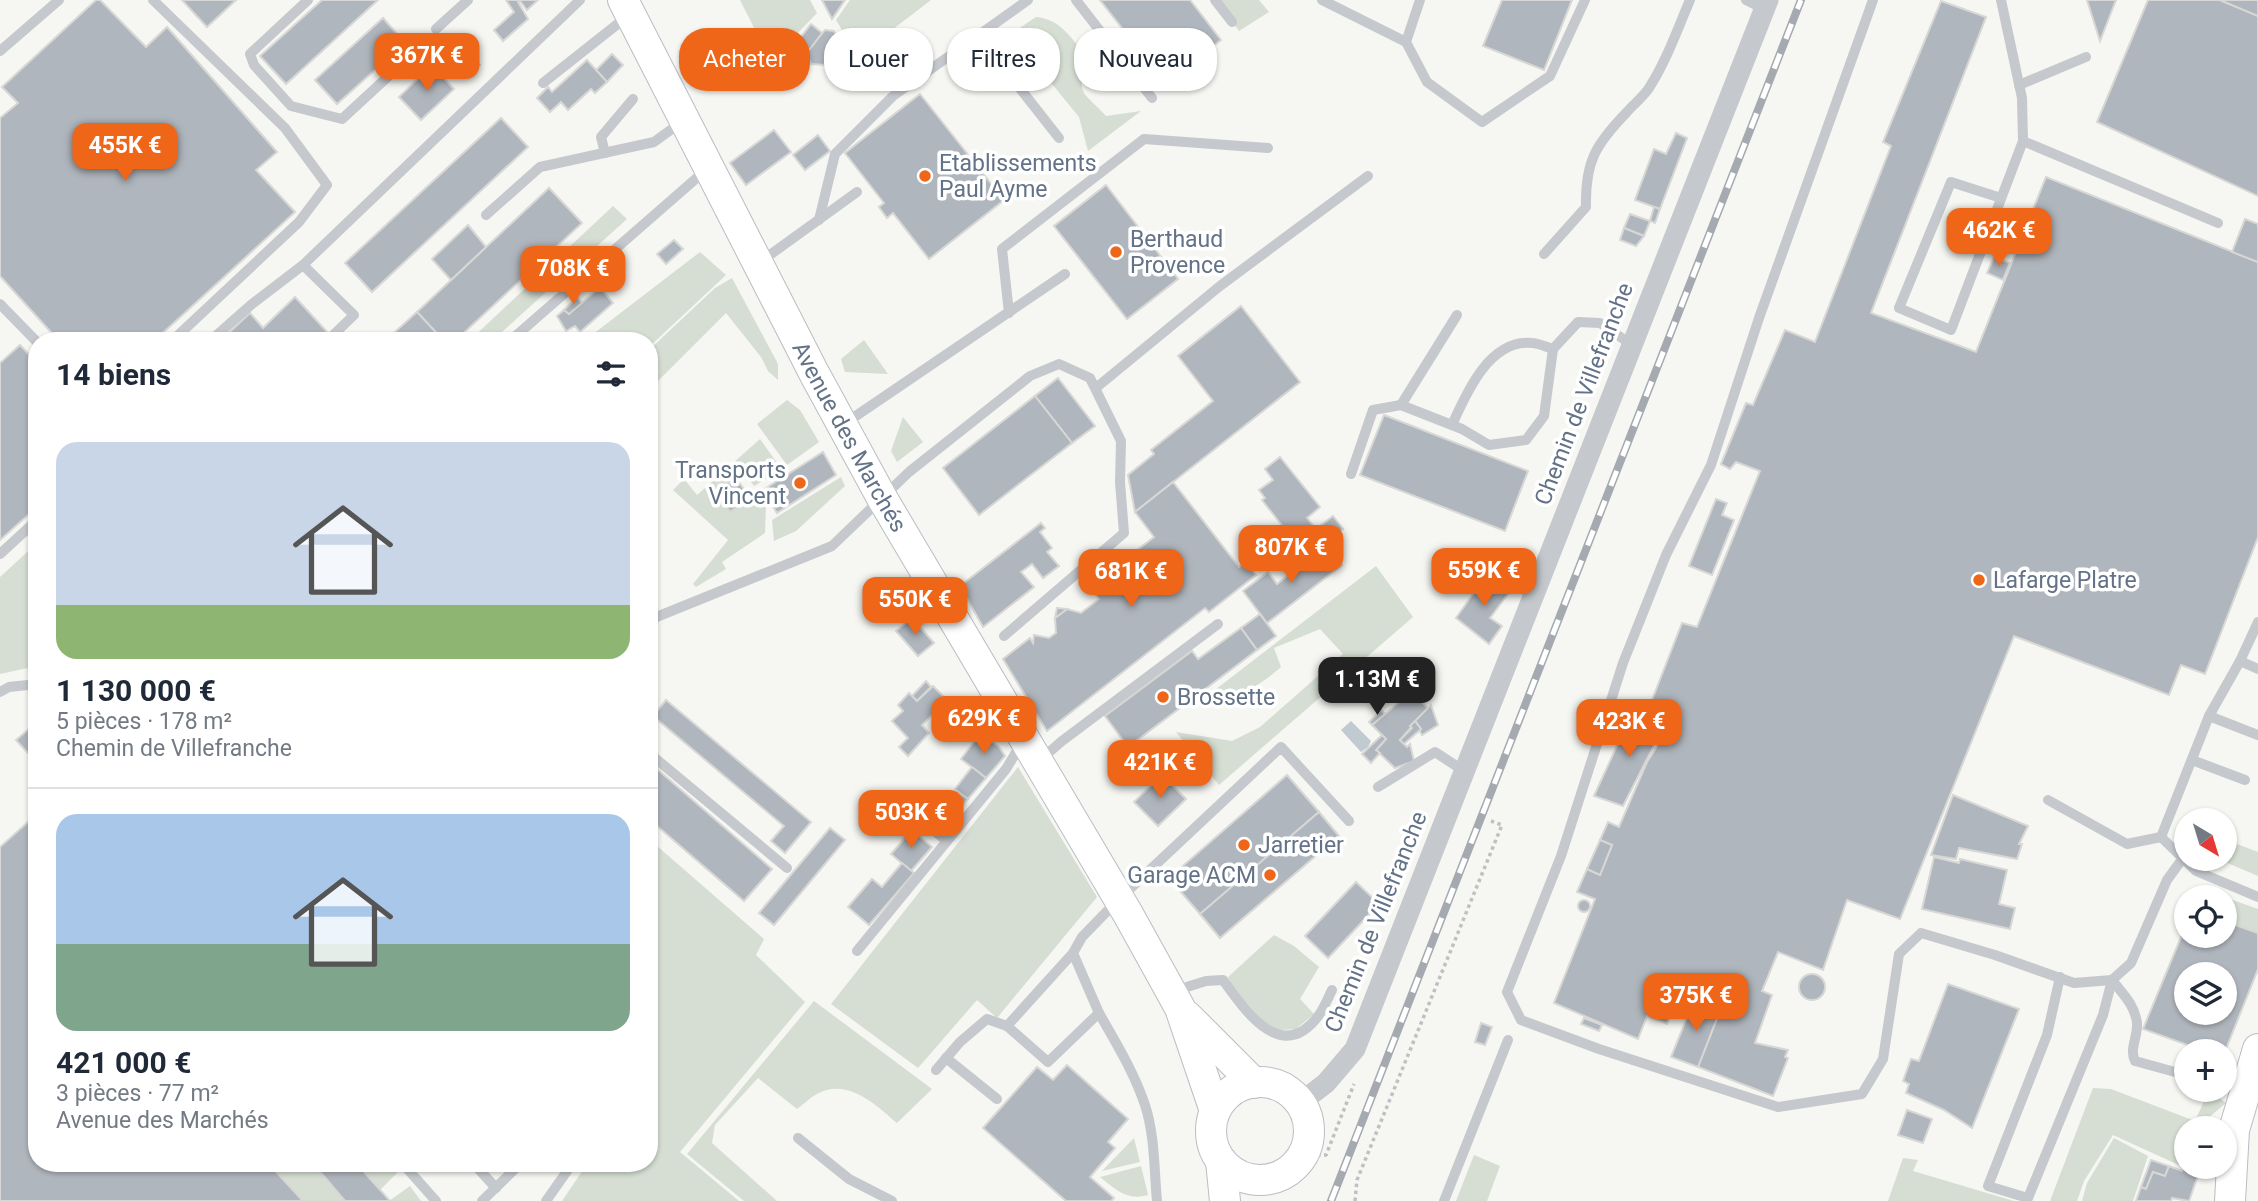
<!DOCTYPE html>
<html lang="fr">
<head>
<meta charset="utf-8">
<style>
	body { margin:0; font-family:Roboto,sans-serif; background:#f2f2f3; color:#1f2937; height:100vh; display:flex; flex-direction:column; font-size:26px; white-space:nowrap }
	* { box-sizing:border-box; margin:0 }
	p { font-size:23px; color:#747a83 }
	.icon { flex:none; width:38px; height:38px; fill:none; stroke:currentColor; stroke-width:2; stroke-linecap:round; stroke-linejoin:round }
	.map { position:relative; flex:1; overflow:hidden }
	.panel { position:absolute; left:28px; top:332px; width:630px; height:840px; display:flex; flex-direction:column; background:#fff; border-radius:28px; box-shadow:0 2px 5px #0004 }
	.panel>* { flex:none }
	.top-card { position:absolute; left:679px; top:28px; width:665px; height:63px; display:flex; gap:14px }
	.needle { width:46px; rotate:142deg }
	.controls { position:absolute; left:2174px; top:808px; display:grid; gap:14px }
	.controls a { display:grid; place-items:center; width:63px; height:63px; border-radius:50%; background:#fff; box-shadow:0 2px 5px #0004; font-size:35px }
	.price { position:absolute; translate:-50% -60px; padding:0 16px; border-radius:14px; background:#f06619; color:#fff; font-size:23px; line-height:46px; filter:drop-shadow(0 2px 4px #0008) }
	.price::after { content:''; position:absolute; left:50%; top:42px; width:21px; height:16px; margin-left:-10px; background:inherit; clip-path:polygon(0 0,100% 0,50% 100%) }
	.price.current { background:#222; color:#fff }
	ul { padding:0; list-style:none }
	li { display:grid; align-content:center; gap:14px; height:371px; padding:0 28px }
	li+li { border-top:2px solid #e0e1e3 }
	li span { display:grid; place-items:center; height:217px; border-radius:21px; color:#555 }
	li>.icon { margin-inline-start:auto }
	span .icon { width:126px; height:126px; fill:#fffc; stroke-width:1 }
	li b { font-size:30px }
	h2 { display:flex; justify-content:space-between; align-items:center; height:84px; padding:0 28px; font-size:30px }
	.chip { padding:0 24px; border-radius:28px; background:#fff; box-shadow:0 2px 5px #0004; font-size:24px; line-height:63px }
	.chip.current { background:#f06619; color:#fff }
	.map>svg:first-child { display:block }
</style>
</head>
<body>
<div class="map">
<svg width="2258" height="1201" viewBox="0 0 2258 1201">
	<rect width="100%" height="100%" fill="#f6f6f2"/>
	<g fill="#d6ded3">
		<polygon points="740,0 810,0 817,13 771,61"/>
		<polygon points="850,0 931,0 884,36 842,30 836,20"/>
		<polygon points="1217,0 1259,0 1269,12 1239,31"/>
		<path d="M1036,17C1062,19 1073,41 1089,60C1075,95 1082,90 1106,116L1141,111L1088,151L1079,117L1011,34Z"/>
		<polygon points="613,206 627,219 492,341 469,341"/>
		<polygon points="700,252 726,275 649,347 649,341 584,341"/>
		<polygon points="732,278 778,364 778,380 768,371 761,357 726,313 649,390 649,350 715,288"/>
		<polygon points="864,340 888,374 845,372 841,359"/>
		<polygon points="787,400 800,410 819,442 787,465 757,424"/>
		<polygon points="903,417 923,442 897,462 891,451"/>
		<polygon points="760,439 782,470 754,486 743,471 717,493 730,512 759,494 766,504 765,533 722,562 726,569 696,587 693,584 728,540 673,490 684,479 697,495"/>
		<polygon points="841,477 845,486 796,531 774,541 772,520"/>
		<polygon points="37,543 37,666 0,674 0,577"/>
		<path d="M1376,566L1413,617L1219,785L1176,732L1232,741L1260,727L1343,654L1320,629L1274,648L1281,667C1262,684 1234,703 1207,696Z"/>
		<polygon points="1018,767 1097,897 997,1018 977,1000 918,1068 831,1004"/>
		<polygon points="649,839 764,939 756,955 805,1002 680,1152 739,1201 562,1201 587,1164 649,1164 649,1069 653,1063 649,1054"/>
		<polygon points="2224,839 2258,852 2258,876 2218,859 2224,859"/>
		<polygon points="2196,887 2258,909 2258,933 2224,921 2224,898 2194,898"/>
		<polygon points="1274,935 1294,946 1319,967 1300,999 1314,1014 1296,1029 1281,1030 1268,1026 1232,988 1228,977"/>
		<path d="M814,1001L932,1089L897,1123C877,1106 849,1078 819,1093C812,1096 804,1104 797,1109L758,1078L715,1125L712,1143L777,1201H744L687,1154Z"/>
		<polygon points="2093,1088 2111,1089 2195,1121 2209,1090 2226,1103 2195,1129 2186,1129 2186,1155 2181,1166 2113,1135 2084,1181 2077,1201 2050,1201"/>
		<polygon points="1134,1138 1140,1162 1102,1171"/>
		<polygon points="2114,1138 2148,1156 2133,1201 2082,1201 2087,1183"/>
		<polygon points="1474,1155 1500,1166 1487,1201 1456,1201"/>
		<polygon points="1903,1158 1918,1160 1913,1171 2014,1201 1888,1201"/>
		<polygon points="269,1164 320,1164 317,1167 345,1201 303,1201"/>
		<polygon points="357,1164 391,1164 398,1172 380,1190"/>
		<path d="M1141,1166L1148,1195C1127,1201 1116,1190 1100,1177Z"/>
		<polygon points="410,1186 421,1201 389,1201"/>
	</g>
	<polygon fill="#c1cad0" points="1351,721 1371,741 1368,747 1361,752 1341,730"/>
	<g fill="#b0b6bd" stroke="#d7d7d5" stroke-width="2" fill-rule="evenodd">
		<polygon points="96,0 100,0 146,47 167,27 277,152 256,170 295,212 154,341 59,341 0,276 0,118 18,103 2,87"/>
		<polygon points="182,0 236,0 207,27"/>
		<polygon points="322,0 378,0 286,84 260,56"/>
		<polygon points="506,0 538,0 527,10 520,1 518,2 528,19 503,41 494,30 514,12"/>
		<polygon points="822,0 845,0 832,19"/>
		<polygon points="1100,0 1190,0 1221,40 1165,83"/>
		<polygon points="1502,0 1572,0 1544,70 1483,46"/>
		<polygon points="2087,0 2116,0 2100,41"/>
		<polygon points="2148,0 2220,0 2258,16 2258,196 2097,122"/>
		<polygon points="2220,0 2258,0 2258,16"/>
		<polygon points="1941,1 1986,17 1871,313 1976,352 2046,177 2258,262 2258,537 2205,674 2181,665 2169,695 2014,636 1900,919 1847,900 1823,970 1778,952 1762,991 1772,995 1755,1043 1788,1050 1785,1057 1788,1058 1773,1096 1698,1067 1721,1008 1679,992 1667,1024 1647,1016 1638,1039 1554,1003 1595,899 1577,892 1587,869 1600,875 1612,845 1600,840 1608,822 1619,827 1647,762 1656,748 1665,721 1647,713 1682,623 1697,627 1760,471 1736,462 1730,469 1721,464 1746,403 1753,405 1785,330 1815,342 1891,146 1883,142"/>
		<polygon points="383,18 405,43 337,104 315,80"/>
		<polygon points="811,24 822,33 800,63 788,54"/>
		<polygon points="825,30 834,31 846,57 840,66 811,64 806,54"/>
		<polygon points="448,51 456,61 448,67 441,58"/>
		<polygon points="612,54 623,65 607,82 596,70"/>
		<polygon points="806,54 811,64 800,63"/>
		<polygon points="471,56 480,65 474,70 466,61"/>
		<polygon points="846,57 852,66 840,66"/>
		<polygon points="587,60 607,82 595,93 591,89 568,110 561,102 550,112 537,98 548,87 552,92"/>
		<polygon points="432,65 454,89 421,120 399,97"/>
		<polygon points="920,94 1004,200 929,259 893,213 887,218 879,207 884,203 845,153"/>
		<polygon points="501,118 528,147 372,292 345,263"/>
		<polygon points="774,130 791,152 746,185 730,163"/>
		<polygon points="1676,133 1687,138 1660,209 1635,200 1654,149 1666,154"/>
		<polygon points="818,135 830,151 805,170 793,155"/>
		<polygon points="1106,185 1178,279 1127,319 1054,226"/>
		<polygon points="549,188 582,223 455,341 444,341 417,312"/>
		<polygon points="1654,207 1660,209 1655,223 1650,221"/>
		<polygon points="1630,214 1650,221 1644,236 1624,228"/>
		<polygon points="2245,219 2258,224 2258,262 2232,252"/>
		<polygon points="468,225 486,247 451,280 432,259"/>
		<polygon points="1624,228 1644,236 1636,246 1620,240"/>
		<polygon points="674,240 683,249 666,264 657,254"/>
		<polygon points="1994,257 2010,263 2003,280 1987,273"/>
		<polygon points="600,287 613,303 580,332 575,326 566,331 557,316 564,310 569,314"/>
		<polygon points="295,297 329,334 321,341 220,341 250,313 263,328"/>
		<polygon points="577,297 582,303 569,314 564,310"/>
		<polygon points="1241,306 1300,382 1135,512 1128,475 1154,454 1151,450 1213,401 1178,356"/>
		<polygon points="417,312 444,341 385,341"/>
		<polygon points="20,345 37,363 37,507 0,540 0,363"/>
		<polygon points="1058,378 1095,426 1072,443 1035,396"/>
		<polygon points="1035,396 1072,443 979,515 943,468"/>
		<polygon points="1384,415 1528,471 1505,531 1360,475"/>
		<polygon points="823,452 836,475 777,513 763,490"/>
		<polygon points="1280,457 1320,507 1307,518 1316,529 1281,556 1269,541 1284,528 1262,500 1265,498 1259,490 1273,480 1265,469"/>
		<polygon points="736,478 750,498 730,512 717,492"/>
		<polygon points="1173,482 1239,567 1260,550 1267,560 1253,571 1256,575 1209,612 1205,608 1047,731 1003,659 1030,638 1033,643 1034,635 1049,638 1056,633 1055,618 1067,609 1081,613 1099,599 1090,587 1154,537 1135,512"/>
		<polygon points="1716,499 1727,503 1722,515 1734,520 1712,575 1689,566"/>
		<polygon points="1333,516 1343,529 1325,543 1315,530"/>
		<polygon points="1041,523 1045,528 1040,532 1052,548 1047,552 1059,566 1043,578 1032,564 1021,572 1034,587 983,627 960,586"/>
		<polygon points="1327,545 1342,565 1267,623 1243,591 1268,572 1277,584"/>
		<polygon points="1488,573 1511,590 1490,618 1502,626 1489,644 1456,618"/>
		<polygon points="1057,608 1067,609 1055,618"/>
		<polygon points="1260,614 1276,636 1257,650 1241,628"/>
		<polygon points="912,618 934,643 918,656 896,631"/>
		<polygon points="1241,628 1257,650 1128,747 1105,716 1192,651 1198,659"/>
		<polygon points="926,681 931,687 917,701 912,696"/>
		<polygon points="933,686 947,700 922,725 929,733 908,756 899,747 908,738 892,721 903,711 898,705 909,693 917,701"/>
		<polygon points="1411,692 1428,708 1400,740 1407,747 1410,744 1414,761 1395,768 1376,750 1386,739 1372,725"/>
		<polygon points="666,700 811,822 785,853 771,841 784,826 653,716"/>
		<polygon points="1431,705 1438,725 1422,735 1419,730 1421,729 1415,721"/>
		<polygon points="1381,710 1385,714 1372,725 1369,722"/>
		<polygon points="1632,713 1665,724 1623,806 1594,796"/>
		<polygon points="1415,721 1421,729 1404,744 1400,740 1412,728 1410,726"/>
		<polygon points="37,722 37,763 16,740"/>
		<polygon points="981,733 999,747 1005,756 986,778 961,759"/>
		<polygon points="1382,735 1386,739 1376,750 1380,753 1371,763 1362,754"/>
		<polygon points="649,762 772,869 744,901 649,819"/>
		<polygon points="972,767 986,778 968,799 955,789"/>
		<polygon points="1162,775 1186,799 1158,826 1134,802"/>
		<polygon points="1287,775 1319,812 1200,914 1169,878"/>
		<polygon points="962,795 968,799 953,817 948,813"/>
		<polygon points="1953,795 2028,826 2019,844 2022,844 2017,859 1959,848 1956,859 1931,855"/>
		<polygon points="1319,812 1339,836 1220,938 1200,914"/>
		<polygon points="37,814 37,1164 269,1164 303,1201 0,1201 0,847"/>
		<polygon points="830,828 845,840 774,925 759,913"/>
		<polygon points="912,830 932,847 911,871 891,854"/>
		<polygon points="1600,840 1612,845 1600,875 1587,869"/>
		<polygon points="1934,857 1959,863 1960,859 2007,870 1999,904 2015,908 2010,929 1922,909"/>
		<polygon points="902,863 914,873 869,925 848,907 872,879 882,887"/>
		<polygon points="1356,882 1379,904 1328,958 1305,936"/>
		<circle cx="1584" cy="906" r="6"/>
		<path d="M2224,921L2258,933V969L2224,1054V1052H2207L2143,1029L2186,925V936H2224ZM2186,975H2224V1013H2186Z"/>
		<circle cx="1812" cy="987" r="13"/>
		<polygon points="1948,984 2019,1009 1972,1128 1944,1110 1906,1093 1909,1084 1903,1081 1911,1059 1919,1061"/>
		<polygon points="1695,998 1721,1008 1698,1067 1671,1057"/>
		<polygon points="1584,1018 1602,1025 1599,1031 1581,1024"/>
		<polygon points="1481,1023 1492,1027 1485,1045 1475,1042"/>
		<polygon points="1067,1065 1128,1119 1108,1142 1115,1148 1090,1177 1114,1198 1111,1201 1066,1201 983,1128 1037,1067 1053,1080"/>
		<polygon points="1907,1110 1932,1119 1923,1143 1898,1135"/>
		<polygon points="2151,1160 2169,1166 2165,1176 2153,1172 2146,1189 2141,1187"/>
		<polygon points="2186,1161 2186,1167 2201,1167 2189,1201 2172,1198 2171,1201 2136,1201 2141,1187 2146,1189 2153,1172 2165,1176 2169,1166 2182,1171"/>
		<polygon points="320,1164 357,1164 390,1201 345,1201 316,1167"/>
	</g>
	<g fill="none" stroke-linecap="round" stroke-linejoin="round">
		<defs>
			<g id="secondary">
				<path id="s1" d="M623,0L814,373L882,498L1128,914L1180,1008L1215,1111"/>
				<polyline points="1187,1016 1254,1083"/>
				<circle cx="1260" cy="1131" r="49"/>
				<polyline points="1221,1161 1225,1201"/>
				<polyline points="2230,1201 2234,1130 2258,1049"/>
			</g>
		</defs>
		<use href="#secondary" stroke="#babdc3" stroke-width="32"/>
		<g stroke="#bfc0c3" stroke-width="3.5" stroke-dasharray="3.5 3.5" stroke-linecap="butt">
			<polyline points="1303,1156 1326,1155 1354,1084"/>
			<polyline points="1355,1201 1357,1180 1502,825 1491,821"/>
		</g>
		<g stroke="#c5c8cc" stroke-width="10">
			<polyline points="153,0 285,128 327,185 299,222 172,341"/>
			<polyline points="308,0 250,54 254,65 291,106 342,119 419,48"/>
			<polyline points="1076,0 1152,98"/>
			<polyline points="1215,0 1232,22"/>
			<polyline points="1322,0 1406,42"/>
			<polyline points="1420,0 1406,42 1427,82 1482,122 1550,76 1585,0"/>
			<polyline points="1746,0 1764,9"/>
			<polyline points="1873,0 1759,318 1711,465 1666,555 1623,663 1561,856 1507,992 1521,1020 1599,1049 1778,1107 1862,1094 1883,1059 1899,954 1921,933 1995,955 2074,983 2112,980 2131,963 2167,880 2183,858"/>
			<polyline points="2001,0 2022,98 2023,141 1951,330 1899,308 1951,182 2001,198"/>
			<polyline points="436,29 468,0"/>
			<polyline points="978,35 1059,138"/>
			<polyline points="0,51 59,0"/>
			<polyline points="543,83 629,15"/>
			<polyline points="2019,85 2086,57"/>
			<polyline points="2023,141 2218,223"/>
			<polyline points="605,153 601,137 633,99"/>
			<polyline points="486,215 540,167 654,142 683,121"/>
			<polyline points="819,220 835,154 893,96 1028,0"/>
			<path d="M1544,254L1586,207C1585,161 1596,144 1627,112C1634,104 1643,97 1649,88C1667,60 1677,30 1690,0"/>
			<polyline points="760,262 857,192"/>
			<polyline points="303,265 354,315 327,341"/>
			<polyline points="0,304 37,342"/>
			<polyline points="1009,313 1002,249 1144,139 1268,148"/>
			<polyline points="210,341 252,304 303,265 580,0"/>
			<polyline points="510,341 707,169"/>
			<polyline points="1097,387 1220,286 1368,176"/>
			<polyline points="1401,405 1457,315"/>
			<polyline points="844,424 1065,274"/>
			<path d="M1452,425C1466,394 1489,339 1532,343C1538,343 1546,347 1553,349"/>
			<polyline points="1351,474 1373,410 1401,405 1462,429 1489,445 1526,440 1544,416 1553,349 1578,322 1600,323 1632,345"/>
			<polyline points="649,488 652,485"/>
			<polyline points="0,554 37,520"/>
			<polyline points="649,620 832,546 909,472 1030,376 1059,364 1090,378 1121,441 1120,482 1124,533 1004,636"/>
			<polyline points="2240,661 2258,669"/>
			<polyline points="0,692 9,687 37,684"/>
			<polyline points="2209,716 2258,735"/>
			<polyline points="649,753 787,868"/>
			<polyline points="1040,760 1062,741 1218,624"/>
			<polyline points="2192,760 2245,780"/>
			<polyline points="1378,787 1435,752 1464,771"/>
			<polyline points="2048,800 2127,844 2161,837 2196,871 2258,897"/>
			<polyline points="886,823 911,812 947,841"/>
			<polyline points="2161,837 2209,716 2240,661 2258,622"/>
			<polyline points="857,951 1006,769 1023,741"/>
			<polyline points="1073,953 1099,1013 1048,1062 1007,1026 1073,953 1082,937 1119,899 1281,747 1349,821"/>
			<polyline points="2060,977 2047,1035 1988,1186 2028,1198 2103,1015 2112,980"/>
			<path d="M2112,980C2122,993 2135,1005 2137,1023C2138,1037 2129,1049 2135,1061L2186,1075"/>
			<path d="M1174,991L1206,981L1223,980C1246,1012 1282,1065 1319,1015C1324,1008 1328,998 1332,990"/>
			<path d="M1099,1013C1116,1043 1134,1072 1145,1105C1155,1136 1154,1169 1157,1201"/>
			<polyline points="946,1058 997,1099"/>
			<polyline points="936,1070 960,1042 987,1019 1007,1026"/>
			<polyline points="798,1138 849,1179 892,1201"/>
			<polyline points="403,1164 436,1201"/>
			<polyline points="474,1164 496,1188"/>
			<polyline points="482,1201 520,1164"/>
			<polyline points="546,1201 572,1164"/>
			<polyline points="1444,1201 1508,1040"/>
		</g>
		<polyline stroke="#c5c8cc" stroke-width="21" points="1300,1103 1326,1083 1355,1049 1768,0"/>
		<use href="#secondary" stroke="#fff" stroke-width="30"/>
		<defs>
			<polyline id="rail" points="1331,1201 1801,0"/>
		</defs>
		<use href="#rail" stroke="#a5aab1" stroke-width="8"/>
		<use href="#rail" stroke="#fff" stroke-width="5" stroke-dasharray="16" stroke-linecap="butt"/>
	</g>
	<g fill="#f06619" stroke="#fff" stroke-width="2.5">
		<circle cx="925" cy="176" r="7"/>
		<circle cx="1116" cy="252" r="7"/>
		<circle cx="800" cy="483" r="7"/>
		<circle cx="1979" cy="580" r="7"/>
		<circle cx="1163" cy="697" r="7"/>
		<circle cx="1244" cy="845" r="7"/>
		<circle cx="1270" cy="875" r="7"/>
	</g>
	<g text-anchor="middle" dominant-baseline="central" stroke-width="7" stroke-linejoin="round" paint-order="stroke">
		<g font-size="23" fill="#637286" stroke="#fff" text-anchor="start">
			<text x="939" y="163">Etablissements<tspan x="939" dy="26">Paul Ayme</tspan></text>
			<text x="1130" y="239">Berthaud<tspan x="1130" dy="26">Provence</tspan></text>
			<text x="786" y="470" text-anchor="end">Transports<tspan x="786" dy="26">Vincent</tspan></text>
			<text x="1993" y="580">Lafarge Platre</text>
			<text x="1177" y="697">Brossette</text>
			<text x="1258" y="845">Jarretier</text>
			<text x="1256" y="875" text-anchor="end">Garage ACM</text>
		</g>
		<g font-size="23" fill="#637286" stroke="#fff">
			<text transform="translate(1584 394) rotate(-69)">Chemin de Villefranche</text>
			<text stroke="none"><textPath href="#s1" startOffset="492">Avenue des Marchés</textPath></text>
			<text transform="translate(1376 922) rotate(-68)">Chemin de Villefranche</text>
		</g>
	</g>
</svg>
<div class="controls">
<a><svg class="needle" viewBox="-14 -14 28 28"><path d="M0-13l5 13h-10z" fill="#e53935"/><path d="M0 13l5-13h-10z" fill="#747a83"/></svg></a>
<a><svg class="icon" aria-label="locate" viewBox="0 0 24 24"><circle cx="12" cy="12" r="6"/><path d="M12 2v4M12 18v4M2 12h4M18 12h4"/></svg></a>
<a><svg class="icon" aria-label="layers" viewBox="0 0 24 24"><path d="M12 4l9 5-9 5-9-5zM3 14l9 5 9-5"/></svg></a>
<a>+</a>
<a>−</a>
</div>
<b class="price" style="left:427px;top:93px">367K €</b>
<b class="price" style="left:125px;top:183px">455K €</b>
<b class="price" style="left:1999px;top:268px">462K €</b>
<b class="price" style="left:573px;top:306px">708K €</b>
<b class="price" style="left:1291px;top:585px">807K €</b>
<b class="price" style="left:1484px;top:608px">559K €</b>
<b class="price" style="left:1131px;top:609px">681K €</b>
<b class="price" style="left:915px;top:637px">550K €</b>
<b class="price current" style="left:1377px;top:717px">1.13M €</b>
<b class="price" style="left:984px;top:756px">629K €</b>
<b class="price" style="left:1629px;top:759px">423K €</b>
<b class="price" style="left:1160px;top:800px">421K €</b>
<b class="price" style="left:911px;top:850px">503K €</b>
<b class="price" style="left:1696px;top:1033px">375K €</b>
<div class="top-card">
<a class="chip current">Acheter</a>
<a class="chip">Louer</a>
<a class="chip">Filtres</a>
<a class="chip">Nouveau</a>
</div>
<section class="panel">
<h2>14 biens<svg class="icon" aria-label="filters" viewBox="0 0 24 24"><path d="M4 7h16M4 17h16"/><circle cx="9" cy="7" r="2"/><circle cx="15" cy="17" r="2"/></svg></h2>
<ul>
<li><span style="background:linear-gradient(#c9d6e8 75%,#8fb573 0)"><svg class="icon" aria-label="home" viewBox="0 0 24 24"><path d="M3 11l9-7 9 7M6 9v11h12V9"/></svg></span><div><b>1 130 000 €</b><p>5 pièces · 178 m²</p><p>Chemin de Villefranche</p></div></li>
<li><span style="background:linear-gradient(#a9c7e8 60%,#7fa58c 0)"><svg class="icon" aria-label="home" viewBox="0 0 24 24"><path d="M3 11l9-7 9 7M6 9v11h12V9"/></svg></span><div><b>421 000 €</b><p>3 pièces · 77 m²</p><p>Avenue des Marchés</p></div></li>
</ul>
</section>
</div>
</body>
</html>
